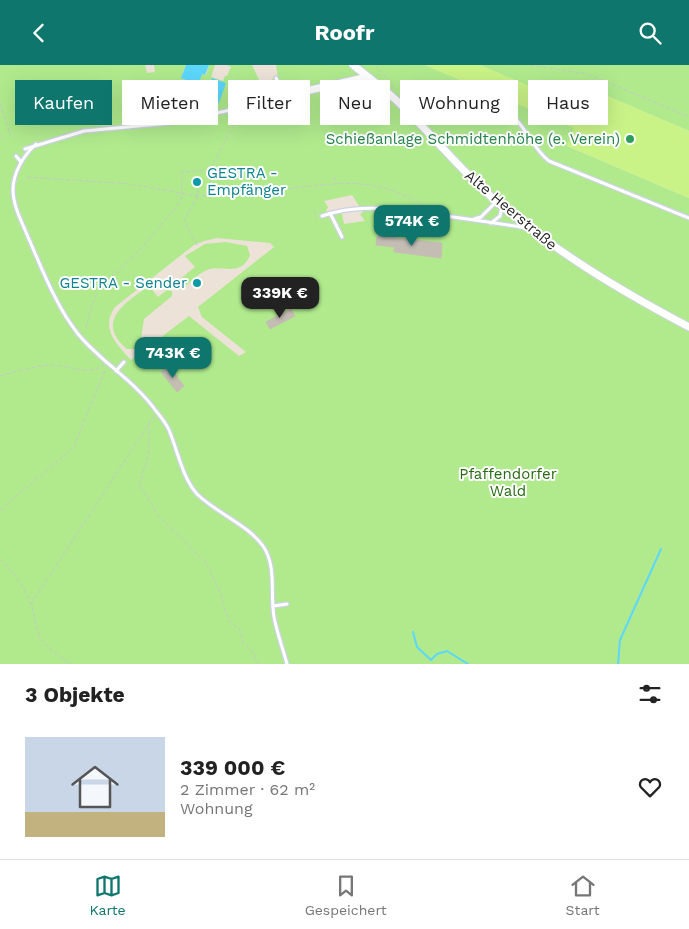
<!DOCTYPE html>
<html lang="de">
<head>
<meta charset="utf-8">
<style>
	body { margin:0; font-family:"Work Sans",sans-serif; background:#f6f6f6; color:#222; height:100vh; display:flex; flex-direction:column; font-size:19px; white-space:nowrap }
	* { box-sizing:border-box; margin:0 }
	p { font-size:16px; color:#767676 }
	.icon { flex:none; width:28px; height:28px; fill:none; stroke:currentColor; stroke-width:2; stroke-linecap:round; stroke-linejoin:round }
	.map { position:relative; height:599px; overflow:hidden }
	.drawer { display:flex; flex-direction:column; background:#fff; flex:1 }
	.drawer>* { flex:none }
	.banner { position:absolute; left:15px; top:15px; width:660px; height:45px; display:flex; gap:10px }
	.price { position:absolute; translate:-50% -42px; padding:0 11px; border-radius:10px; background:#0f766e; color:#fff; font-size:16px; line-height:32px; filter:drop-shadow(0 1px 2px #0008) }
	.price::after { content:''; position:absolute; left:50%; top:30px; width:15px; height:11px; margin-left:-8px; background:inherit; clip-path:polygon(0 0,100% 0,50% 100%) }
	.price.selected { background:#222; color:#fff }
	ul { padding:0; list-style:none }
	li { display:flex; align-items:center; gap:15px; height:125px; padding:0 25px }
	li+li { border-top:1px solid #e0e0e0 }
	li span { display:grid; place-items:center; flex:none; width:140px; height:100px; border-radius:0px; color:#555 }
	li>.icon { margin-inline-start:auto }
	span .icon { width:60px; height:60px; fill:#fffc; stroke-width:1 }
	li b { font-size:21px }
	h2 { display:flex; justify-content:space-between; align-items:center; height:60px; padding:0 25px; font-size:21px }
	.tag { padding:0 18px; border-radius:0px; background:#fff; box-shadow:0 5px 20px #0002; font-size:18px; line-height:45px }
	.tag.selected { background:#0f766e; color:#fff }
	header { display:flex; justify-content:space-between; align-items:center; height:65px; padding:0 25px; background:#0f766e; color:#fff; font-size:22px; font-weight:700 }
	.tab-bar { display:flex; justify-content:space-around; align-items:center; height:70px; border-top:1px solid #e0e0e0; background:#fff; font-size:14px; color:#767676 }
	.tab-bar a { display:grid; justify-items:center; gap:2px }
	.tab-bar .selected { color:#0f766e }
	.map>svg:first-child { display:block }
</style>
</head>
<body>
<header><svg class="icon" aria-label="back" viewBox="0 0 24 24"><path d="M15 5l-7 7 7 7"/></svg>Roofr<svg class="icon" aria-label="search" viewBox="0 0 24 24"><circle cx="10" cy="10" r="6"/><path d="M15 15l6 6"/></svg></header>
<div class="map">
<svg width="689" height="599" viewBox="0 0 689 599">
	<rect width="100%" height="100%" fill="#ece2d7"/>
	<g fill="#b0ea8d" fill-rule="evenodd">
		<path d="M0,0H145L147,8L155,7L154,0H186L181,13L202,9L206,10L209,0H215L211,12L223,16L225,11H227L231,2L227,0H252L261,19L278,12L276,0H425L575,63L567,81L689,133V599H0ZM352,130L363,147L360,149L365,156L344,159L341,145L328,149L326,146L328,142L324,136ZM217,173L270,178L274,182L198,242L202,252L246,287L239,291L189,251L131,295C116,279 100,263 115,242L194,180L204,176Z"/>
		<polygon points="480,0 689,0 689,66 591,24 582,44"/>
		<path d="M226,177L247,181L250,190C241,213 221,199 207,205C197,209 189,219 181,225L174,223V219L195,202L185,191L205,179Z"/>
		<path d="M149,221L158,232L167,225L172,226V231L144,254L140,280L134,284H127C95,256 125,238 149,221Z"/>
	</g>
	<polygon fill="#c9f387" points="425,0 480,0 582,44 591,24 689,66 689,133 567,81 574,63"/>
	<g fill="#5dd7fc">
		<polygon points="186,0 209,0 205,10 202,9 198,20 181,13"/>
		<polygon points="212,13 226,18 219,38 205,32"/>
	</g>
	<g fill="none" stroke-linecap="round" stroke-linejoin="round">
		<g stroke="#5dd7fc" stroke-width="2">
			<polyline points="413,567 417,582 431,595 437,589 447,586 468,599"/>
			<polyline points="618,599 620,575 661,484"/>
		</g>
	</g>
	<g fill="#c3bdb4" stroke="#c7bfb1">
		<polygon points="377,171 442,178 441,193 394,187 394,182 376,180"/>
		<polygon points="291,244 295,251 270,264 266,257"/>
		<polygon points="169,301 184,321 177,327 161,307"/>
	</g>
	<g fill="none" stroke-linecap="round" stroke-linejoin="round">
		<defs>
			<g id="service">
				<polyline points="276,13 284,30"/>
				<polyline points="265,18 272,36"/>
				<polyline points="198,52 197,42 199,37"/>
				<path d="M424,62C425,56 425,48 427,43C435,20 461,28 478,34C487,37 499,39 507,45C525,59 531,82 549,96L689,153"/>
				<path d="M36,79C23,91 13,108 13,125C13,141 22,157 28,172C42,204 56,241 78,269C101,297 135,316 156,346C161,352 166,358 169,365C178,386 182,413 198,430C217,448 248,460 263,481C277,501 270,529 274,552C277,568 283,584 287,599"/>
				<polyline points="25,84 84,66 170,58 268,37"/>
				<polyline points="16,91 21,97"/>
				<polyline points="330,148 342,172"/>
				<path d="M322,151C360,137 401,145 439,150C468,154 498,158 526,163"/>
				<polyline points="474,154 481,152 496,137"/>
				<polyline points="491,158 500,151 502,142"/>
				<polyline points="116,306 124,297"/>
				<polyline points="273,541 287,539"/>
			</g>
			<g id="minor">
				<path d="M353,0C368,12 383,23 397,36C431,68 460,105 496,136C556,187 619,225 689,262"/>
				<polyline points="268,37 297,28 368,12"/>
			</g>
		</defs>
		<use href="#service" stroke="#ccd2e3" stroke-width="5.5"/>
		<use href="#minor" stroke="#ccd2e3" stroke-width="9"/>
		<g stroke="#c7c7c7" stroke-width="1" stroke-dasharray="4 2.5" stroke-linecap="butt">
			<polyline points="375,0 391,18 394,25"/>
			<polyline points="530,0 588,9 689,52"/>
			<polyline points="0,38 11,72"/>
			<polyline points="0,70 3,75"/>
			<polyline points="210,106 211,129"/>
			<polyline points="27,112 131,119 191,130 211,131 257,128"/>
			<polyline points="334,112 337,118"/>
			<path d="M262,127C321,121 374,105 426,143"/>
			<polyline points="314,146 317,153"/>
			<polyline points="197,180 184,156 198,130 199,120"/>
			<polyline points="86,263 91,242 99,223 141,184 181,136 182,129 182,107 210,105 239,49"/>
			<path d="M0,311C15,307 35,301 50,300C68,300 89,311 104,300"/>
			<polyline points="149,359 149,387 139,421 153,440 157,450 182,473 197,490 205,496 219,524 225,545 230,557 240,565 243,577 254,590 258,599"/>
			<polyline points="0,445 73,383 106,303"/>
			<path d="M0,494C14,507 26,524 32,542C35,552 36,567 42,575C49,585 62,593 72,599"/>
			<polyline points="31,539 154,351"/>
		</g>
		<use href="#service" stroke="#fff" stroke-width="3"/>
		<use href="#minor" stroke="#fff" stroke-width="7"/>
	</g>
	<circle fill="#2e9e5b" stroke="#fff" stroke-width="2" cx="630" cy="74" r="5"/>
	<g fill="#0f9aa8" stroke="#fff" stroke-width="2">
		<circle cx="197" cy="117" r="5"/>
		<circle cx="197" cy="218" r="5"/>
	</g>
	<g text-anchor="middle" dominant-baseline="central" stroke-width="4" stroke-linejoin="round" paint-order="stroke">
		<g font-size="15" fill="#27864d" stroke="#fff" text-anchor="end">
			<text x="620" y="74">Schießanlage Schmidtenhöhe (e. Verein)</text>
		</g>
		<g font-size="15" fill="#0d838f" stroke="#fff" text-anchor="start">
			<text x="207" y="108">GESTRA -<tspan x="207" dy="17">Empfänger</tspan></text>
			<text x="187" y="218" text-anchor="end">GESTRA - Sender</text>
		</g>
		<g font-size="15" fill="#282828" stroke="#fff">
			<text transform="translate(511 145) rotate(40)">Alte Heerstraße</text>
		</g>
		<g font-size="15" fill="#276b11" stroke="#fff">
			<text x="508" y="409">Pfaffendorfer<tspan x="508" dy="17">Wald</tspan></text>
		</g>
	</g>
</svg>
<b class="price" style="left:412px;top:182px">574K €</b>
<b class="price selected" style="left:280px;top:254px">339K €</b>
<b class="price" style="left:173px;top:314px">743K €</b>
<div class="banner">
<a class="tag selected">Kaufen</a>
<a class="tag">Mieten</a>
<a class="tag">Filter</a>
<a class="tag">Neu</a>
<a class="tag">Wohnung</a>
<a class="tag">Haus</a>
</div>
</div>
<section class="drawer">
<h2>3 Objekte<svg class="icon" aria-label="filters" viewBox="0 0 24 24"><path d="M4 7h16M4 17h16"/><circle cx="9" cy="7" r="2"/><circle cx="15" cy="17" r="2"/></svg></h2>
<ul>
<li><span style="background:linear-gradient(#c9d6e8 75%,#c2b280 0)"><svg class="icon" aria-label="home" viewBox="0 0 24 24"><path d="M3 11l9-7 9 7M6 9v11h12V9"/></svg></span><div><b>339 000 €</b><p>2 Zimmer · 62 m²</p><p>Wohnung</p></div><svg class="icon" aria-label="heart" viewBox="0 0 24 24"><path d="M12 20l-8-8c-3-5 5-10 8-4 3-6 11-1 8 4z"/></svg></li>
</ul>
</section>
<nav class="tab-bar">
<a class="selected"><svg class="icon" aria-label="map" viewBox="0 0 24 24"><path d="M3 6l6-2 6 2 6-2v14l-6 2-6-2-6 2zM9 4v14M15 6v14"/></svg>Karte</a>
<a><svg class="icon" aria-label="saved" viewBox="0 0 24 24"><path d="M7 4h10v16l-5-4-5 4z"/></svg>Gespeichert</a>
<a><svg class="icon" aria-label="home" viewBox="0 0 24 24"><path d="M3 11l9-7 9 7M6 9v11h12V9"/></svg>Start</a>
</nav>
</body>
</html>
